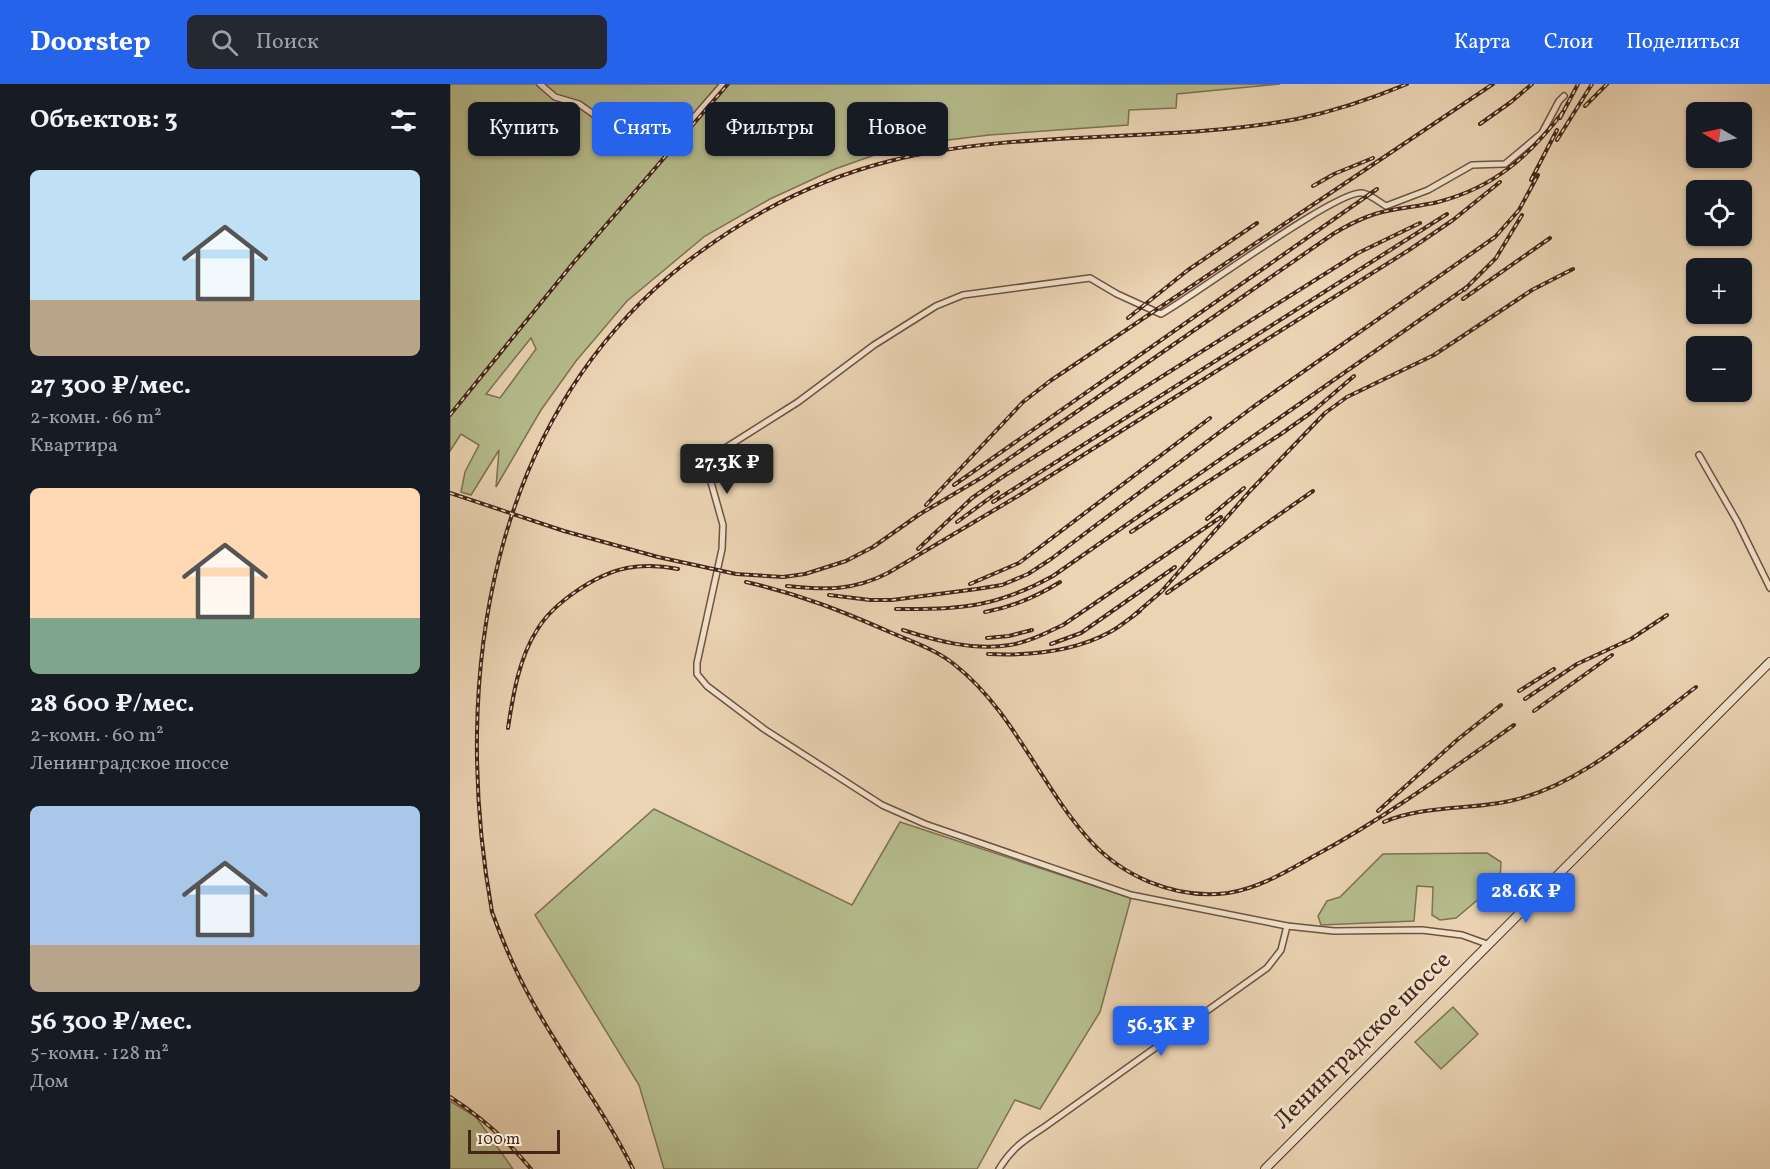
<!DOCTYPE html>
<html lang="ru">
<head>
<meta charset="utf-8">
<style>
	body { margin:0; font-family:Vollkorn,serif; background:#242831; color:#f1f3f6; height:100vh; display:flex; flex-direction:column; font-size:22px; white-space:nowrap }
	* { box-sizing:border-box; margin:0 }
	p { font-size:20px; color:#9ea1a6 }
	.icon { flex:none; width:33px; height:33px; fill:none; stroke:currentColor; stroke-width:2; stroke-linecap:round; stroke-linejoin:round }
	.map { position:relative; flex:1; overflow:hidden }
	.details { display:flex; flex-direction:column; background:#171b24; width:450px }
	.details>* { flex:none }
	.guide { position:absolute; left:18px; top:18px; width:570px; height:54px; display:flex; gap:12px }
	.needle { width:39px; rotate:279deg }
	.fabs { position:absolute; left:1236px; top:18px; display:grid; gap:12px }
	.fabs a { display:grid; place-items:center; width:66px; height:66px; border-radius:9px; background:#171b24; box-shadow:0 2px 4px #0004; font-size:30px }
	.scale { position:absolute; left:18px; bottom:15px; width:92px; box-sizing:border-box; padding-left:6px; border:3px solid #452619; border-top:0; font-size:16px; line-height:21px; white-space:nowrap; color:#452619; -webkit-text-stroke:4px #f2e3ce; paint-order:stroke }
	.price { position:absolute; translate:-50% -51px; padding:0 14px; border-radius:6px; background:#2563eb; color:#fff; font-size:20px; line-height:39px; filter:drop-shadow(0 2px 3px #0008) }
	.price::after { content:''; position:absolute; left:50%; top:36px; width:18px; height:14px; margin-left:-9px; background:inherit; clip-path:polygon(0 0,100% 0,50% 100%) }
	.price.on { background:#222; color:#fff }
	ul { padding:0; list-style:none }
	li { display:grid; align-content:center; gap:12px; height:318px; padding:0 30px }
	li span { display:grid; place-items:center; height:186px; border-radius:9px; color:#555 }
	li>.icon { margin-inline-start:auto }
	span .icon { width:108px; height:108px; fill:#fffc; stroke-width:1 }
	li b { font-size:26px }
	h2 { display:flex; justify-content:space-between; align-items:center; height:72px; padding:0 30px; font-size:26px }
	.pill { padding:0 21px; border-radius:9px; background:#171b24; box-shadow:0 2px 4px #0004; font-size:21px; line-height:54px }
	.pill.on { background:#2563eb; color:#fff }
	header { display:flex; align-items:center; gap:36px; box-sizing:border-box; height:84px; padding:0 30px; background:#2563eb; color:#fff }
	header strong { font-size:28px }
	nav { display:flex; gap:33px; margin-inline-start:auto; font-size:21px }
	.search { width:420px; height:54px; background:#242831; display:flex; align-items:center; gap:15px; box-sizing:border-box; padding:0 21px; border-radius:9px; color:#9ea1a6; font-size:22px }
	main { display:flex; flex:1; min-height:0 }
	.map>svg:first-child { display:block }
</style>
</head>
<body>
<header>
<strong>Doorstep</strong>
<div class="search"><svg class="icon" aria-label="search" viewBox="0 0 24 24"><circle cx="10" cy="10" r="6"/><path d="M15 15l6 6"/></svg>Поиск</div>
<nav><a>Карта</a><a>Слои</a><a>Поделиться</a></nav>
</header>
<main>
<section class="details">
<h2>Объектов: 3<svg class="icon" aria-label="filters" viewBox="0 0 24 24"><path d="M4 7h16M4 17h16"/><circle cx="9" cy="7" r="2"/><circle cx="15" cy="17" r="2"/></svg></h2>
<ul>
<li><span style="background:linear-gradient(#bfe0f5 70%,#b9a48a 0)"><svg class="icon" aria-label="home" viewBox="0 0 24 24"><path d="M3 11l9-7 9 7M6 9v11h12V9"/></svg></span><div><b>27 300 ₽/мес.</b><p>2-комн. · 66 m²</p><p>Квартира</p></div></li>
<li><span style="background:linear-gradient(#ffd9b3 70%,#7fa58c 0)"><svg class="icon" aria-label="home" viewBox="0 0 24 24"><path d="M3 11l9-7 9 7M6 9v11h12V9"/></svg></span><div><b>28 600 ₽/мес.</b><p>2-комн. · 60 m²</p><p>Ленинградское шоссе</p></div></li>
<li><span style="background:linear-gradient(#a9c7e8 75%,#b9a48a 0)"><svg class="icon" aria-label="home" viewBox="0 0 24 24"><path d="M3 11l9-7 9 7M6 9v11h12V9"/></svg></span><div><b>56 300 ₽/мес.</b><p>5-комн. · 128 m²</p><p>Дом</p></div></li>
</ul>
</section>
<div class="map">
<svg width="1320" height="1085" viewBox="0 0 1320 1085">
	<rect width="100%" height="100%" fill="#ebd4b4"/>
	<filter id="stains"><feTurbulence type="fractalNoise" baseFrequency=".00333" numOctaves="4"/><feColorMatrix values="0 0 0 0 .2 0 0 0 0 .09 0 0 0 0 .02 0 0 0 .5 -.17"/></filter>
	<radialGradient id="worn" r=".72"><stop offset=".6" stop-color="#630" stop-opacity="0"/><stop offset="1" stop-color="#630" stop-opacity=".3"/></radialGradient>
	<g fill="#b6bd8e" stroke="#7e7254" stroke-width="1.5" fill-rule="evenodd">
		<path d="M0,0H830L727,10L726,24L679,26L678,41L539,51L450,62L385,85L320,115L255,152L177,217L126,277L91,326L46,403L49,366L21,411L11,408L15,388L29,361L11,350L0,367ZM81,254L86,265L50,314L36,310Z"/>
		<polygon points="204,725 402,821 450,738 681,814 650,928 590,1025 565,1016 527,1085 214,1085 189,1001 85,831"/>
		<polygon points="1037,769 1051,778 1050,797 1006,834 990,836 982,831 983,803 967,802 964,837 871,841 868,832 877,817 890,813 933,770"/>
		<polygon points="1003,923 1028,950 991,985 965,958"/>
		<polygon points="0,1017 26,1033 63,1085 0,1085"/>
	</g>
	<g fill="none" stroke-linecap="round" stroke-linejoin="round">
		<defs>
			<g id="street">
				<polyline points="90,0 105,13 129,20 196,67 214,68 273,0"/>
				<polyline points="1249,371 1287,437 1320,504"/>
				<path d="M1037,860L1012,851L972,846L884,847L837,842L681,811L475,740L432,721L314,645L257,602L247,590V579L272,465L273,441L257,384L261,373L348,318L424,261L486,222L513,211L640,194L667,210L711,230C744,212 888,105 912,109C920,110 929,118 936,122L978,106L1022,81L1055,80L1092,49L1109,17L1114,12"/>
				<path d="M549,1085C562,1064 573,1057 593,1044L817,884L831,866L837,842"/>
			</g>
			<polyline id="secondary" points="815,1085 1320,578"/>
		</defs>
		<use href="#street" stroke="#6e5240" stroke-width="8"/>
		<use href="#secondary" stroke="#452619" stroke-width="10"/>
		<use href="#street" stroke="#f2e3ce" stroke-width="5"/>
		<use href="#secondary" stroke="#f2e3ce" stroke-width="8"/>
		<defs>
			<g id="rail">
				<polyline points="1135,22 1157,0"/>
				<polyline points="1110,34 1128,0"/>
				<polyline points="1030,40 1061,18 1082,0"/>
				<polyline points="1107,56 1142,0"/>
				<polyline points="1081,96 1107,46"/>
				<polyline points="863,102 884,90 923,74"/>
				<polyline points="1014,206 1046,174 1072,131"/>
				<polyline points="1013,215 1100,154"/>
				<polyline points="678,234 738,186 807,139"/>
				<polyline points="0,331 124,178 278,0"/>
				<polyline points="504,401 927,105"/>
				<path d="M0,409L114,447L208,473L286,490L333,493L355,490L396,477L423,463L470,430L531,394L883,150C896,142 910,135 925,130C945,124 967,123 988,118C1045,103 1078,73 1113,28"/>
				<polyline points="543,418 997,130"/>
				<polyline points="476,421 573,318 600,297 1043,0"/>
				<polyline points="757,435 794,404"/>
				<polyline points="507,438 548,408"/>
				<polyline points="681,448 831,350 862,328 904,292"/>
				<polyline points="468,465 522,414 554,392 908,169 970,139"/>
				<path d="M296,498C349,510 392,527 442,549C463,558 487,566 505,581C562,626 589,698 636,752C670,792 725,816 778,809C810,804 837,787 864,772C935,734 999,687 1064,641"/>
				<polyline points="520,500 569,479 760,334"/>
				<path d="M337,502C375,506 403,507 438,489L568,412L959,166L1003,136L1050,98"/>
				<polyline points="717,509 863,407"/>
				<polyline points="379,511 420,516 442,516 527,505 552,501 578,490 601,475 803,323 1045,153 1069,126 1088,91"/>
				<path d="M446,525C509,526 547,523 603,492L1017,203"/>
				<path d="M535,528C563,523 586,513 610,498"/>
				<polyline points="683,532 711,508 800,407 875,329 897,313 984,271 1082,206 1123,185"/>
				<path d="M453,546C487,557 524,567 560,561C579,558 596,549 613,541L771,433"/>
				<polyline points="537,554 559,552 582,546"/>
				<polyline points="601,560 631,549 725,483"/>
				<path d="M538,570C579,572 623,568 660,548C670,543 680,534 690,527"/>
				<polyline points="1069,607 1104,585"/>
				<polyline points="1075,615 1127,580 1181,555 1217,531"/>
				<polyline points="1084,627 1162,571"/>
				<path d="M58,644C63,611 69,574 87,546C103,519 146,490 177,484C193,481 212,482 228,485"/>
				<polyline points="928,727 1007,656 1051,621"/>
				<path d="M934,738C974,721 1019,726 1060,717C1132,701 1189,646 1246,603"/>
				<path d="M0,1013C30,1032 58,1057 81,1085"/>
				<path d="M183,1085C154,1026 113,974 82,917C66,889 53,858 42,828C0,592 40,334 234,180C294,133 365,96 440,77C573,44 712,60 847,35C885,27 921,15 957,0"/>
			</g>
		</defs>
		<use href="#rail" stroke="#452619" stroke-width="4"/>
		<use href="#rail" stroke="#f2e3ce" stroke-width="1.5" stroke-dasharray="4.5" stroke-linecap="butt"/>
	</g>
	<g text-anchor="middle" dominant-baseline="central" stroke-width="6" stroke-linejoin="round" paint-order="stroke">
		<g font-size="24" fill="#452619" stroke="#f2e3ce">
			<text transform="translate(913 957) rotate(-45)">Ленинградское шоссе</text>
		</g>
	</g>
	<rect width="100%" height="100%" filter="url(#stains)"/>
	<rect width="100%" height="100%" fill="url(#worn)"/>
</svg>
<div class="fabs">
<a><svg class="needle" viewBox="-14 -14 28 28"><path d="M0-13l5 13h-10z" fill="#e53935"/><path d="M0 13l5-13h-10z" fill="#9ea1a6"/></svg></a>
<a><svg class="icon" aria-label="locate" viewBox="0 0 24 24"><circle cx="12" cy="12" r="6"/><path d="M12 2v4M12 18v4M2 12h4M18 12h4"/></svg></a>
<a>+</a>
<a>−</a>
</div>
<div class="scale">100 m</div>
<b class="price on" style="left:277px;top:411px">27.3K ₽</b>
<b class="price" style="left:1076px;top:840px">28.6K ₽</b>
<b class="price" style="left:711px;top:973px">56.3K ₽</b>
<div class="guide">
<a class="pill">Купить</a>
<a class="pill on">Снять</a>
<a class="pill">Фильтры</a>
<a class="pill">Новое</a>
</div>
</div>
</main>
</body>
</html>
